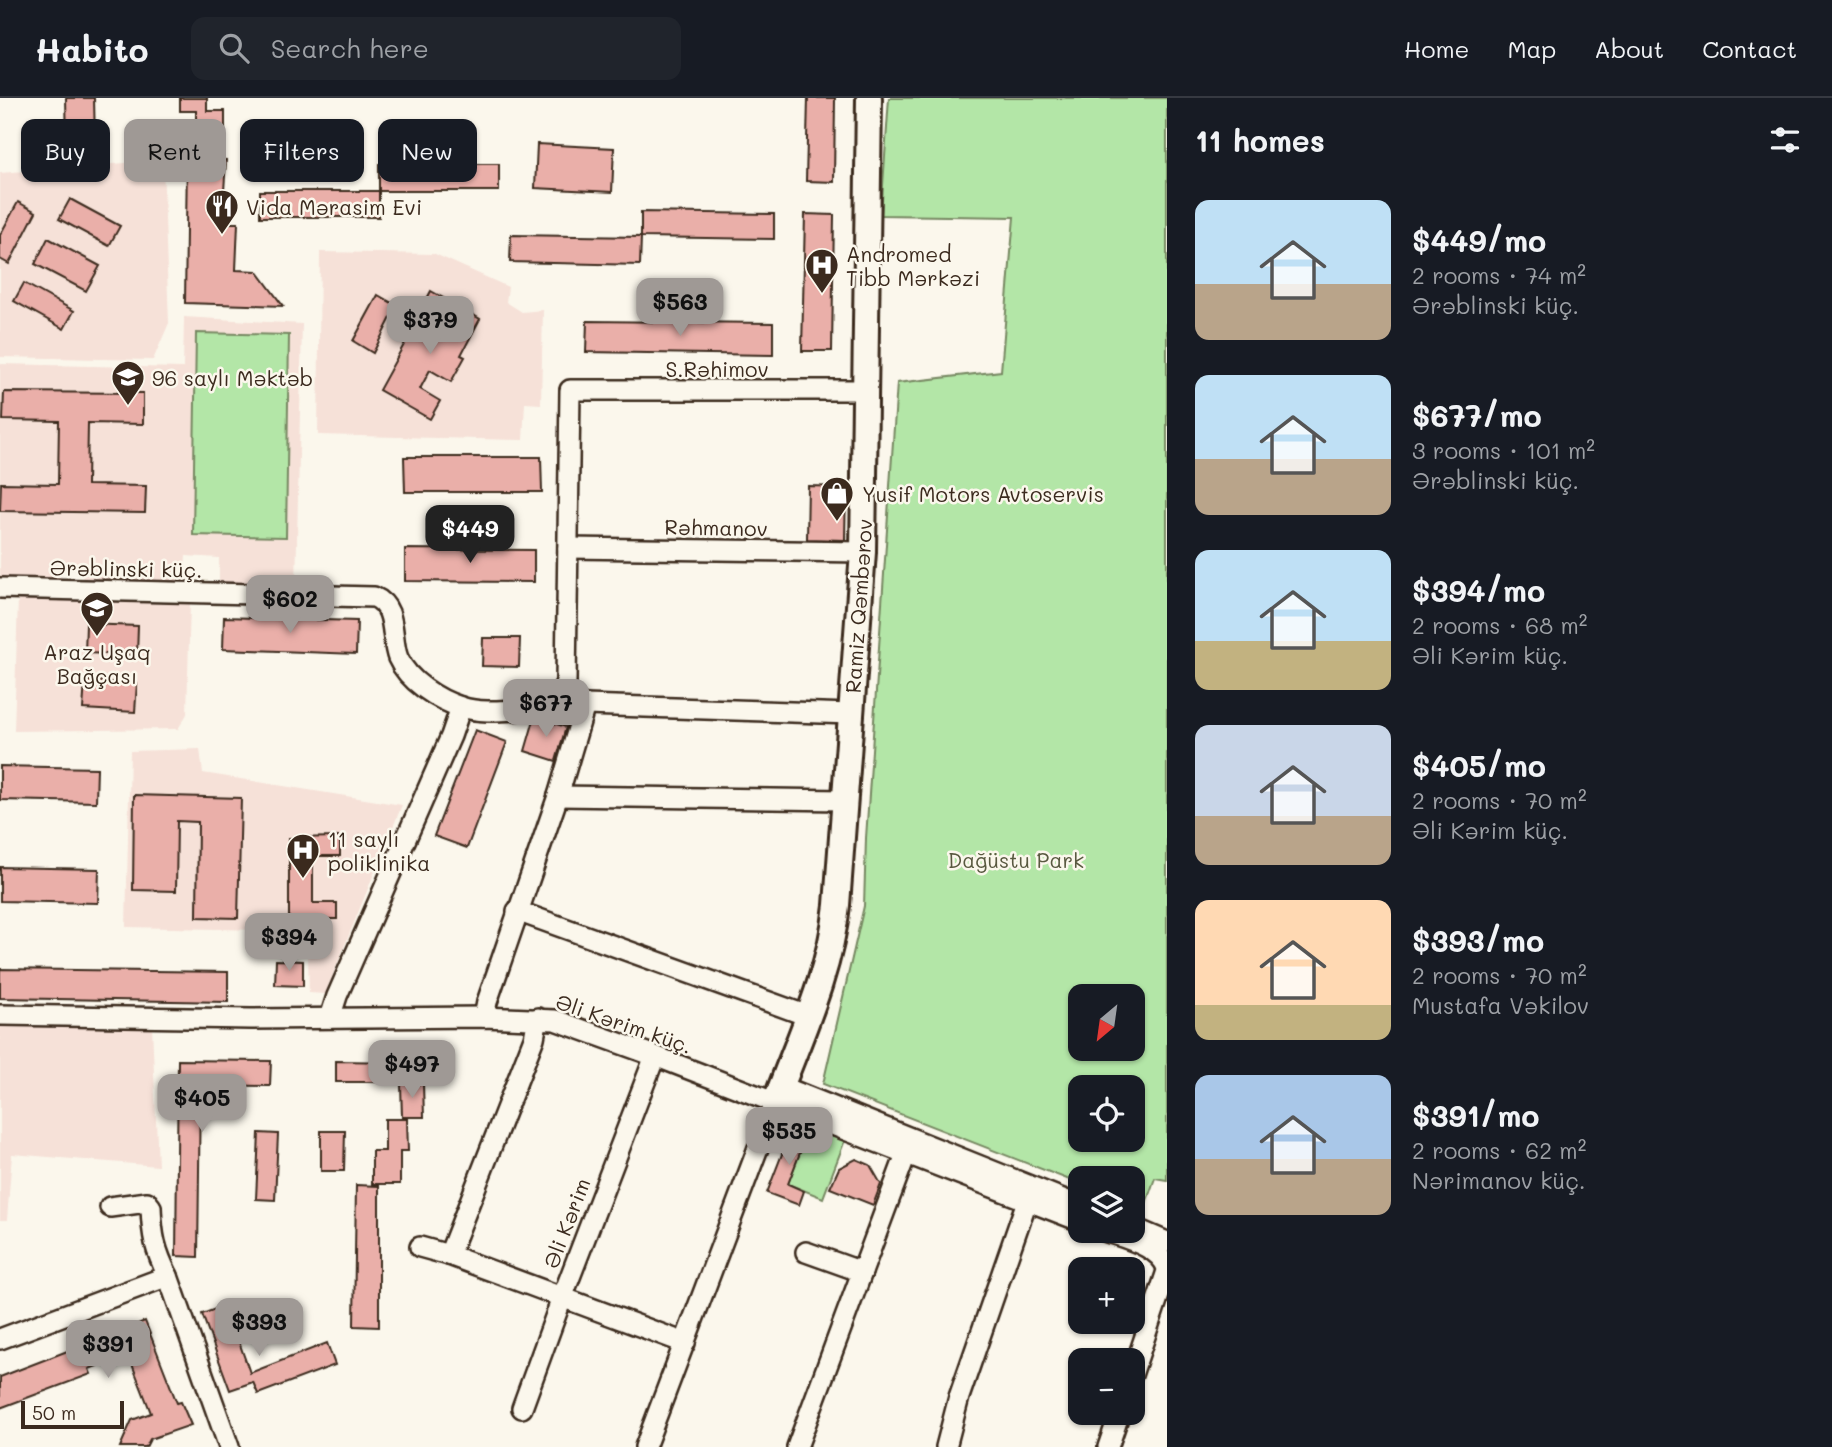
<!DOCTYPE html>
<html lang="en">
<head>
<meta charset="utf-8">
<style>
	body { margin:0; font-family:Mali,sans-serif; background:#20242c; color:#f1f3f6; height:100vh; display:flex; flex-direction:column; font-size:26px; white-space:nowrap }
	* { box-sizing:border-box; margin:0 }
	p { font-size:23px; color:#9ea1a6 }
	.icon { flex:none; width:38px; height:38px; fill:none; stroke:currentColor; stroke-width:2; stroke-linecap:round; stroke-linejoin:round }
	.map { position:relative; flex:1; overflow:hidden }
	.drawer { display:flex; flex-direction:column; background:#171b24; width:665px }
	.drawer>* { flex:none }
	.top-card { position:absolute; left:21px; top:21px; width:665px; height:63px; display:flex; gap:14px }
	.needle { width:46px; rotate:209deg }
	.controls { position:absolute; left:1068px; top:886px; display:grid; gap:14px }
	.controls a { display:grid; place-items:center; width:77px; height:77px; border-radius:14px; background:#171b24; box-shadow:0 2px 5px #0004; font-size:35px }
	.scale { position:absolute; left:21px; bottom:18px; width:103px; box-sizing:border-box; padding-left:7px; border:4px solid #3b2a1e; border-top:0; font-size:19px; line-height:24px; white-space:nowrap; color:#3b2a1e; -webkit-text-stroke:5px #fbf7ec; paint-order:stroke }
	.price { position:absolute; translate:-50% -60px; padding:0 16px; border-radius:14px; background:#9f9995; color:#111; font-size:23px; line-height:46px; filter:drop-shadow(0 2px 4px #0008) }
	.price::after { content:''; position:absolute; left:50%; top:42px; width:21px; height:16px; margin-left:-10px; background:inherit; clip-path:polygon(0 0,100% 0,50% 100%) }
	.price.current { background:#222; color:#fff }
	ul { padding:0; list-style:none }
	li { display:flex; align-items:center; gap:21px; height:175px; padding:0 28px }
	li span { display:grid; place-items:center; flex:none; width:196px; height:140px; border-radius:14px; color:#555 }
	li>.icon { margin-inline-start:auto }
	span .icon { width:84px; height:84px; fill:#fffc; stroke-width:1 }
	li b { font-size:30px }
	h2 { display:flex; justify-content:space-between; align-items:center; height:84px; padding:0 28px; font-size:30px }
	.pill { padding:0 24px; border-radius:14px; background:#171b24; box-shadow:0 2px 5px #0004; font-size:24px; line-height:63px }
	.pill.current { background:#9f9995; color:#111 }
	header { display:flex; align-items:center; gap:42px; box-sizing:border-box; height:98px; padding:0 35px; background:#171b24; border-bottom:2px solid #363941 }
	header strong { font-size:33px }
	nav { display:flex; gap:38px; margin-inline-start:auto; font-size:24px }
	.search { width:490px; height:63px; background:#20242c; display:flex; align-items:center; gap:18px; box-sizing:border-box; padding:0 24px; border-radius:14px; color:#9ea1a6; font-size:26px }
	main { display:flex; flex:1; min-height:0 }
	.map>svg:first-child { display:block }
</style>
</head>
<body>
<header>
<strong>Habito</strong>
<div class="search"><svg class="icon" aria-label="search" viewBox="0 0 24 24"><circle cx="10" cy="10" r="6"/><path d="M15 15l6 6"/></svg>Search here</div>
<nav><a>Home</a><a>Map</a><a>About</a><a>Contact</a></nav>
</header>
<main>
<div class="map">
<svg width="1167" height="1349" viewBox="0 0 1167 1349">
	<rect width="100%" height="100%" fill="#fbf7ec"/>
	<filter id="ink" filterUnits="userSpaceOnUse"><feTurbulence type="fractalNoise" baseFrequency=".0143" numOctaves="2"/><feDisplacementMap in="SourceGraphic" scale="14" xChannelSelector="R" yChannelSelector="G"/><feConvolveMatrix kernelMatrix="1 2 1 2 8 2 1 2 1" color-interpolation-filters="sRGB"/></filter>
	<g filter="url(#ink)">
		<g fill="#f6e1d8">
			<polygon points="125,65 163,66 169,225 153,262 0,259 0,75"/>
			<polygon points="320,154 435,156 508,189 506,204 522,214 543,212 541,306 525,305 523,342 318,337"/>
			<polygon points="184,219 302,226 296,487 219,485 219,460 186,458 184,483 83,482 81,472 63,472 60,481 0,480 0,266 183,270"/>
			<polygon points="18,500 190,504 187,616 178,631 14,633"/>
			<polygon points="200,651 203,675 402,707 325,896 309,895 308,855 262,852 262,832 126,829 130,653"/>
			<polygon points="152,928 158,1068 12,1056 7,1122 0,1122 0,929"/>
		</g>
		<g fill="#b3e6a7" stroke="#778862" stroke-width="2" fill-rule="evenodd">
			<path d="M889,0H1167V1082L1155,1080L1144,1111L1132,1107V1080H1080V1086L823,986L864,808L866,740L897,285L1001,273L1014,119L881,117ZM1080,898H1132V950H1080ZM1080,989H1132V1041H1080Z"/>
			<polygon points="196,235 289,237 286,439 193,437"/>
			<polygon points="810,1029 845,1042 823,1100 788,1086"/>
		</g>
		<g fill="#eaafa9" stroke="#3b2a1e" stroke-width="2">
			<polygon points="66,0 94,0 95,43 67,44"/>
			<polygon points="180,0 207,0 207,13 225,13 225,40 196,39 196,13 180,13"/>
			<polygon points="808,0 835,0 834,84 806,83"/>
			<polygon points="537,46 614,50 612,94 535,90"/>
			<polygon points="187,60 226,62 222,125 238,125 236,172 257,173 283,208 185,205"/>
			<rect x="379" y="66" width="120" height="27"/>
			<rect x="260" y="93" width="119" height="26"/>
			<polygon points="70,101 120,128 109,148 59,121"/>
			<polygon points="18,104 36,114 9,166 0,161 0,137"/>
			<polygon points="641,114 774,116 774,141 641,139"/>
			<polygon points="805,116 834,117 832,253 802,253"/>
			<polygon points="511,137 641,139 640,167 510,164"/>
			<polygon points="48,140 100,168 86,193 35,166"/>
			<polygon points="24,185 74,213 64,231 14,203"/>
			<polygon points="431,193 480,221 461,257 465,259 451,284 430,272 420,291 440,303 430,321 379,292 412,232 434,244 445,225 421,212"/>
			<polygon points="378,197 397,208 373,255 353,243"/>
			<polygon points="587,223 773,225 773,257 586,254"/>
			<polygon points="4,294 143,295 143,326 88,325 87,387 146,388 145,415 0,413 1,385 58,386 59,323 3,322"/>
			<polygon points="404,359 541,359 542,394 405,394"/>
			<polygon points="808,388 846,389 845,442 807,441"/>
			<polygon points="405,451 534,452 534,484 405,483"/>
			<polygon points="224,519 357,523 356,556 223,551"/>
			<polygon points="86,526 138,528 137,557 85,555"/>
			<polygon points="483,540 520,540 519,569 482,568"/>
			<polygon points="85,583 137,585 135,614 83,611"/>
			<polygon points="541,621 566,629 556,663 525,653 534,622"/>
			<polygon points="475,632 507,644 467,750 434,738"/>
			<polygon points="0,668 97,670 96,704 0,702"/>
			<polygon points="134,697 241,700 238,820 197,819 198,724 177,723 176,793 133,792"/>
			<polygon points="340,739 340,758 313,758 313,805 337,805 337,821 289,821 289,740"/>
			<polygon points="0,769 99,771 98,805 0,803"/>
			<polygon points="276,862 303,863 303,888 275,887"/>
			<polygon points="0,871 228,874 228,904 0,900"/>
			<polygon points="178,962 271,963 270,988 200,987 198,1159 176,1158"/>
			<polygon points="336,963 399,964 399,984 336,984"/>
			<polygon points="401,986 423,986 424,1019 402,1019"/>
			<polygon points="385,1021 407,1021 408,1053 400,1053 400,1086 372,1086 372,1053 385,1053"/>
			<polygon points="794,1025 809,1031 788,1086 804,1093 799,1107 767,1095"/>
			<polygon points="321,1033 345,1033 344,1073 321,1073"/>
			<polygon points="259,1035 278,1036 275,1102 256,1101"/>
			<polygon points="856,1061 870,1067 881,1086 873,1107 830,1090 839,1070"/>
			<polygon points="356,1087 379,1088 379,1229 354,1228"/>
			<polygon points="226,1207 250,1275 327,1245 335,1267 258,1296 253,1284 230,1292 202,1216"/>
			<polygon points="145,1223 177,1305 181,1304 191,1327 150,1341 146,1349 120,1349 132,1322 151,1315 128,1256 89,1271 91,1276 0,1310 0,1279"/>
		</g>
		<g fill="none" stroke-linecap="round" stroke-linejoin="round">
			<defs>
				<g id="minor">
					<polyline points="568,450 863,454"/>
					<path d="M0,490L374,499C398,509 390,540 398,560C408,583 438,602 461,609C480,615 501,613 520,612C546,609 556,608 566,584L570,292H865"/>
					<polyline points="585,607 851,616"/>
					<polyline points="558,698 844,702"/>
					<polyline points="517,813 808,918"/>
					<polyline points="0,917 251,921 484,919 555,922 655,958 1080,1123"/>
					<polyline points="484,919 487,904 558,698 585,607 560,598"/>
					<polyline points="330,920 337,898 451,638 461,609"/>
					<polyline points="781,988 1080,1108"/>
					<path d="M110,1109L147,1104L151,1109C152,1138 155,1152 168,1178L229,1349"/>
					<polyline points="1132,1129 1167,1144"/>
					<path d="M1102,1132C1122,1140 1159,1147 1167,1170"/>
					<polyline points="420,1149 449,1157 685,1245"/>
					<polyline points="806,1154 862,1174"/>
					<polyline points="449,1157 534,940 538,920"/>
					<polyline points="0,1241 168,1178"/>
					<polyline points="1132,1277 1167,1173"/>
					<polyline points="522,1310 562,1200 655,958"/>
					<polyline points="645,1349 775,1005"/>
					<polyline points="797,1349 906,1056"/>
					<polyline points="946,1349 959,1299 1027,1103"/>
					<polyline points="1108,1349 1120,1314"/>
				</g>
				<path id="major" d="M775,1005C799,940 830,876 837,807L863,454L869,0"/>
			</defs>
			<use href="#minor" stroke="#3b2a1e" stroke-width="24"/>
			<use href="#major" stroke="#3b2a1e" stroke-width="30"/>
			<use href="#minor" stroke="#fbf7ec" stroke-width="19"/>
			<use href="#major" stroke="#fbf7ec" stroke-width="24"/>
		</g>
	</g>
	<defs>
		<symbol id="restaurant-pin" viewBox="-11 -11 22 30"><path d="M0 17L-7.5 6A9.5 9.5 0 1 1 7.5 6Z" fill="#3b2a1e" stroke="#fbf7ec"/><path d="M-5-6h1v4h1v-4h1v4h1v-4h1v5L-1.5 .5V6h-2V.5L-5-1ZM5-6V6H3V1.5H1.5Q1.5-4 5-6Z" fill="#fff"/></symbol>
		<symbol id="hospital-pin" viewBox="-11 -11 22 30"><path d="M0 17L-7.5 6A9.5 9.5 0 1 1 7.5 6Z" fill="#3b2a1e" stroke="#fbf7ec"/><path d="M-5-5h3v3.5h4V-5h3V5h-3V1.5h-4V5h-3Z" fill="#fff"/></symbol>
		<symbol id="school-pin" viewBox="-11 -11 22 30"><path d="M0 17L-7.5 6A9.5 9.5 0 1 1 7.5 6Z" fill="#3b2a1e" stroke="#fbf7ec"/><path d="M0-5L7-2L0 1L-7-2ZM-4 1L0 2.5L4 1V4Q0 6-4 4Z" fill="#fff"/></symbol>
		<symbol id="shop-pin" viewBox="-11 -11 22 30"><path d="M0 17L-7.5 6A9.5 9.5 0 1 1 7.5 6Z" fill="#3b2a1e" stroke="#fbf7ec"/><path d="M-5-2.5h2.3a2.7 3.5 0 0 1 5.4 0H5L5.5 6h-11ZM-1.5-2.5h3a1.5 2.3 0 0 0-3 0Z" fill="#fff"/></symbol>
	</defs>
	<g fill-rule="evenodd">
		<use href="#restaurant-pin" x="203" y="89" width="38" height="52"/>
		<use href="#hospital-pin" x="803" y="148" width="38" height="52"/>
		<use href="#school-pin" x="109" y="260" width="38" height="52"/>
		<use href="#shop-pin" x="818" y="376" width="38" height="52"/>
		<use href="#school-pin" x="78" y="491" width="38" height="52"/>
		<use href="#hospital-pin" x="284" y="733" width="38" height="52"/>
	</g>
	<g text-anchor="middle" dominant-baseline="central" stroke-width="5" stroke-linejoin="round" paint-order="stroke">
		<g font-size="21" fill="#3b2a1e" stroke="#fbf7ec" text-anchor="start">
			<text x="246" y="108">Vida Mərasim Evi</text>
			<text x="846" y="155">Andromed<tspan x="846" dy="24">Tibb Mərkəzi</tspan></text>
			<text x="152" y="279">96 saylı Məktəb</text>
			<text x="862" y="395">Yusif Motors Avtoservis</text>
			<text x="97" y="553" text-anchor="middle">Araz Uşaq<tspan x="97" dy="24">Bağçası</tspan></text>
			<text x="328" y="740">11 saylı<tspan x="328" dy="24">poliklinika</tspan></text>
		</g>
		<g font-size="21" fill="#3b2a1e" stroke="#fbf7ec">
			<text x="717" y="270">S.Rəhimov</text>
			<text transform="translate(716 429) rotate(1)">Rəhmanov</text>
			<text transform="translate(126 470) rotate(1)">Ərəblinski küç.</text>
			<text transform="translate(858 508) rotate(-86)">Ramiz Qəmbərov</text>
			<text transform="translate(624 925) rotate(19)">Əli Kərim küç.</text>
			<text transform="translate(566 1125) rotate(-69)">Əli Kərim</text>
		</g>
		<g font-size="21" fill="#595940" stroke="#fbf7ec">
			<text x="1016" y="761">Dağüstu Park</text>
		</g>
	</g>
</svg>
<div class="controls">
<a><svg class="needle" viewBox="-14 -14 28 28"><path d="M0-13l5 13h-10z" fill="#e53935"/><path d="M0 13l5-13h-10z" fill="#9ea1a6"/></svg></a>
<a><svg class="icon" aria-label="locate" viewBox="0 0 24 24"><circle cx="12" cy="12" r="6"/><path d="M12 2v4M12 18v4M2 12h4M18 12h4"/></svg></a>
<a><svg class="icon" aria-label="layers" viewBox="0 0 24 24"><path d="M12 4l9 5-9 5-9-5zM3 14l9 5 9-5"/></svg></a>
<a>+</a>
<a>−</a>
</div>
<div class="scale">50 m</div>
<b class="price" style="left:680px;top:240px">$563</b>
<b class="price" style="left:430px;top:258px">$379</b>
<b class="price current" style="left:470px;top:467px">$449</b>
<b class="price" style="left:290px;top:537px">$602</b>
<b class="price" style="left:546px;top:641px">$677</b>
<b class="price" style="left:289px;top:875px">$394</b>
<b class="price" style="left:412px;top:1002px">$497</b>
<b class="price" style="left:202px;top:1036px">$405</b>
<b class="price" style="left:789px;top:1069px">$535</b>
<b class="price" style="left:259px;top:1260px">$393</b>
<b class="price" style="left:108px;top:1282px">$391</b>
<div class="top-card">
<a class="pill">Buy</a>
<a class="pill current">Rent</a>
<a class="pill">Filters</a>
<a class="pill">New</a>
</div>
</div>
<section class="drawer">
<h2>11 homes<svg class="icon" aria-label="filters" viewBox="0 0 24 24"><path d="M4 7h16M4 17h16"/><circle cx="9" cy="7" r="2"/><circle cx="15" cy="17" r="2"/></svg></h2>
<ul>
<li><span style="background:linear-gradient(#bfe0f5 60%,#b9a48a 0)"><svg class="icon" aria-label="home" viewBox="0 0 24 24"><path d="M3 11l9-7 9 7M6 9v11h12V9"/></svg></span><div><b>$449/mo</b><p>2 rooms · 74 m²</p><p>Ərəblinski küç.</p></div></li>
<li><span style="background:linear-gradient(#bfe0f5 60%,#b9a48a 0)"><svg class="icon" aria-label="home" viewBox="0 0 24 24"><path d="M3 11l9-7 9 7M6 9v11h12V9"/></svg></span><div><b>$677/mo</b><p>3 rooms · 101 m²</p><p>Ərəblinski küç.</p></div></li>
<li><span style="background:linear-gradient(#bfe0f5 65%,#c2b280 0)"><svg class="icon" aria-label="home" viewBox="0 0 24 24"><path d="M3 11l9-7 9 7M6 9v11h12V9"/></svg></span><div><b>$394/mo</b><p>2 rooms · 68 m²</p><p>Əli Kərim küç.</p></div></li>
<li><span style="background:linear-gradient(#c9d6e8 65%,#b9a48a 0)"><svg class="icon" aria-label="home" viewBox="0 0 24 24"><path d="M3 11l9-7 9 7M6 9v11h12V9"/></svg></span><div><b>$405/mo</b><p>2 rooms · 70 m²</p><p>Əli Kərim küç.</p></div></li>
<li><span style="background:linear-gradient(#ffd9b3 75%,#c2b280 0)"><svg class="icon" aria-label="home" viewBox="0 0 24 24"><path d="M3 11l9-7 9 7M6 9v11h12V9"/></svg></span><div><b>$393/mo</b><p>2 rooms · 70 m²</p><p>Mustafa Vəkilov</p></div></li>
<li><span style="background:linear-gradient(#a9c7e8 60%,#b9a48a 0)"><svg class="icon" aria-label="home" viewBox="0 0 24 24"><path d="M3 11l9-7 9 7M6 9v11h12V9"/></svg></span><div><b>$391/mo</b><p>2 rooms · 62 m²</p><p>Nərimanov küç.</p></div></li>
</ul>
</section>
</main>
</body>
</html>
